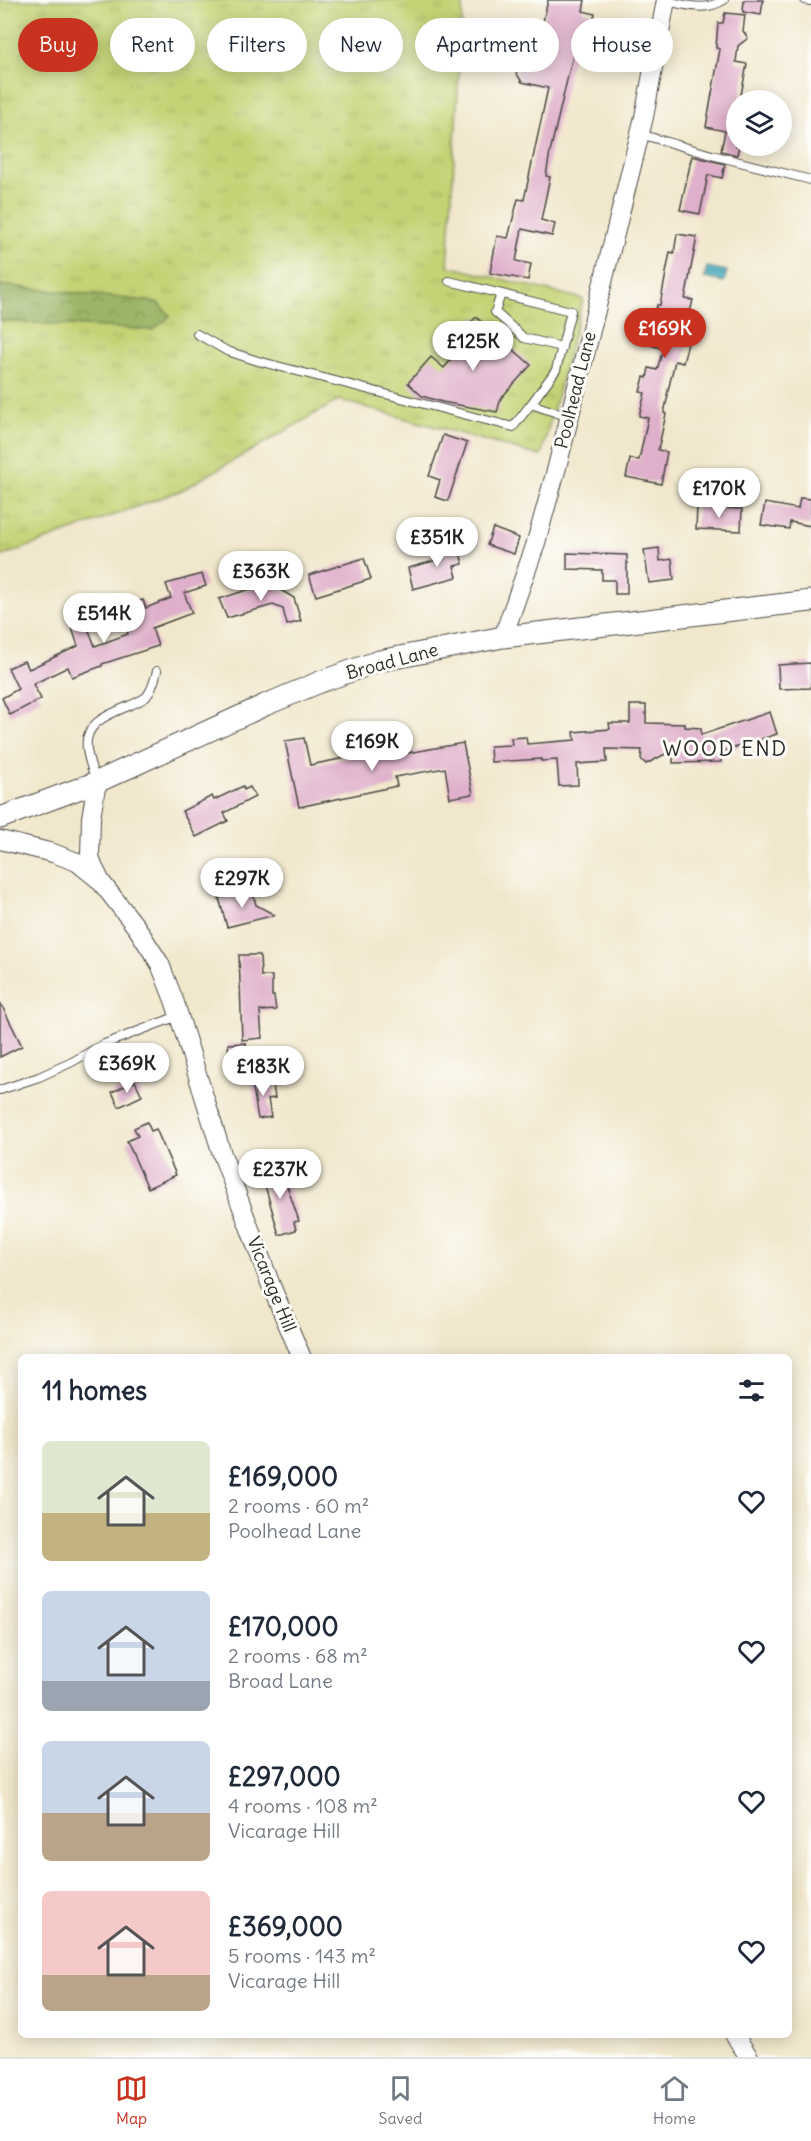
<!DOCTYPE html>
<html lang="en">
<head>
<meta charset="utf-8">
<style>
	body { margin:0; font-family:Delius,sans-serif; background:#f2f2f3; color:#1f2937; height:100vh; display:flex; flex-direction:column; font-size:22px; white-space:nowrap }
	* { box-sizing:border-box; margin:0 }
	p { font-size:20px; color:#747a83 }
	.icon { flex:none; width:33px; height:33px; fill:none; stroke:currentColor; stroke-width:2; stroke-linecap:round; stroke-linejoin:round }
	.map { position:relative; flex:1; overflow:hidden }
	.panel { position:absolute; left:18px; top:1354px; width:774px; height:684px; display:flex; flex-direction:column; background:#fff; border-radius:9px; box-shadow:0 3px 15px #0003 }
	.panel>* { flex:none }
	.banner { position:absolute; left:18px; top:18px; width:776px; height:54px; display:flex; gap:12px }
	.fabs { position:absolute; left:726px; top:90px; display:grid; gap:12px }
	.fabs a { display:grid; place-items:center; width:66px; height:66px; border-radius:50%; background:#fff; box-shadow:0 3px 15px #0003; font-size:30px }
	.price { position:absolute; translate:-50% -51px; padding:0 14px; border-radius:21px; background:#fff; color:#222; font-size:20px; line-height:39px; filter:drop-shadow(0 2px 3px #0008) }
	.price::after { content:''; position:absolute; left:50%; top:36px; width:18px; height:14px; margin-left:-9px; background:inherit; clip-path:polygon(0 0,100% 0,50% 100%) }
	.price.current { background:#c8321e; color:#fff }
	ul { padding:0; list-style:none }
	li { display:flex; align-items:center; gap:18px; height:150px; padding:0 24px }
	li span { display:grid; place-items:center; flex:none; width:168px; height:120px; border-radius:9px; color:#555 }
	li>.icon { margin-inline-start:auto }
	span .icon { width:72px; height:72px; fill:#fffc; stroke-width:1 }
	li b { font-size:26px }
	h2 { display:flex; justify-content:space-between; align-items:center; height:72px; padding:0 24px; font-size:26px }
	.chip { padding:0 21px; border-radius:27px; background:#fff; box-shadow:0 3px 15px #0003; font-size:21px; line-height:54px }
	.chip.current { background:#c8321e; color:#fff }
	.dock { display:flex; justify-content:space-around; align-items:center; height:84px; border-top:2px solid #e0e1e3; background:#fff; font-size:16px; color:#747a83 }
	.dock a { display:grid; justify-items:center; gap:3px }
	.dock .current { color:#c8321e }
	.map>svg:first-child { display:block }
</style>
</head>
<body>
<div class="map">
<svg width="811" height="2057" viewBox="0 0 811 2057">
	<defs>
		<pattern id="grass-tufts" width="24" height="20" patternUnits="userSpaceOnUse" patternTransform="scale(1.5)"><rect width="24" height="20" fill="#c4d375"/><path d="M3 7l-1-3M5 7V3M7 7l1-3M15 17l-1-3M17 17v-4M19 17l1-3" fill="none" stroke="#a9b565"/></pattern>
		<pattern id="forest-crowns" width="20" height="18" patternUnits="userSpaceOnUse" patternTransform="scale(1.5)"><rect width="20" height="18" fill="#9bb566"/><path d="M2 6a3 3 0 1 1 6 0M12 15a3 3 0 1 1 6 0" fill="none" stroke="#7f9354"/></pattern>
		<pattern id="water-rules" width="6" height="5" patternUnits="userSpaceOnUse" patternTransform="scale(1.5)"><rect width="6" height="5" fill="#3da9bd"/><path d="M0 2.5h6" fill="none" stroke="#338a9a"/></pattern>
	</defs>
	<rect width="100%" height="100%" fill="#fdfcf7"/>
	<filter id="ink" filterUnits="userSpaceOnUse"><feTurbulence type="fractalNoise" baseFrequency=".0167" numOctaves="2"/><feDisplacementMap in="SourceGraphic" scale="12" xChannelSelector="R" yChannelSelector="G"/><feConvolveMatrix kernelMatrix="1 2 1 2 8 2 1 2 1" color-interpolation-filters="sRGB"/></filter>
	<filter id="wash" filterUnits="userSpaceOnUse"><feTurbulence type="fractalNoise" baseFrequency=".008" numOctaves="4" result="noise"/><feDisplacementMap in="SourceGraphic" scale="24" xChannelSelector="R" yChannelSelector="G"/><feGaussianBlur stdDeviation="1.35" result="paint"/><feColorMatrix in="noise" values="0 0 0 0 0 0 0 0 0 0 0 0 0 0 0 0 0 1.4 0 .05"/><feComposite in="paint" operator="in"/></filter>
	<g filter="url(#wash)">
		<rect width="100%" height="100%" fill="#f1e7cc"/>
		<polygon fill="url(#grass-tufts)" stroke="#787f50" stroke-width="1.5" points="0,0 463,0 448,266 583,299 541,456 339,400 182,490 0,557"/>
		<polygon fill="url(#forest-crowns)" stroke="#637048" stroke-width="1.5" points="0,285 157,302 170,316 153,330 0,321"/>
		<polygon fill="url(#water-rules)" stroke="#346a74" stroke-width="1.5" points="707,267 727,271 724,282 704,278"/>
		<g id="blocks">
			<g fill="#dfafcb">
				<polygon points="548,0 585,0 583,11 595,14 589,40 577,38 550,152 546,176 550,177 541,220 555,224 552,236 522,229 516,261 531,264 528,280 490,273 497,236 508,238 518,199 524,200 548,88 522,82 515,71 524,40 538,43"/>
				<polygon points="744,0 763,0 761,15 743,12"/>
				<polygon points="725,13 745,15 743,31 748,38 738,46 736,62 747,64 740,100 736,100 736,146 739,146 737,155 721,151 725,131 706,127 720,49 716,48 718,23 723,23"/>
				<polygon points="692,156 725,164 722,178 708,175 700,214 680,210"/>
				<polygon points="677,234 697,237 685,299 693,300 683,341 688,343 683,363 675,361 667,395 668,395 664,413 666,414 658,450 667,452 661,484 626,477 630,459 639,460 648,418 639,416 645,393 640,392 644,377 647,378 649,368 657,370 663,349 647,344 657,305 660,305 670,252 674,253"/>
				<polygon points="476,317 531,365 501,398 497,412 442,402 422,396 408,383 431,357 444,368 472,336 464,330"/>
				<polygon points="443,435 467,443 448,501 435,497 440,480 429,476"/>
				<polygon points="800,498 811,499 811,526 790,522 789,529 761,525 765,503 798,509"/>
				<polygon points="697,507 742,509 741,531 696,529"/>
				<polygon points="493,528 519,538 514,554 487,545"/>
				<polygon points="458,545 463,564 454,566 457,577 413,589 408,568 434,561 432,552"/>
				<polygon points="659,548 660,561 672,559 674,580 649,583 644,550"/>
				<polygon points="567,553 627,555 627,594 615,594 615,580 602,580 602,570 567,569"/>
				<polygon points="364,558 371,579 316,596 309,575"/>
				<polygon points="202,574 206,586 184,593 192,613 152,628 158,646 102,664 102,666 72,677 68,667 33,684 41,699 10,715 2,698 18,689 8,668 24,661 29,669 78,646 72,628 86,623 95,646 128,634 127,630 134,628 126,605 143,600 146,608 171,598 166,584"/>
				<polygon points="269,583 294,598 301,621 287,625 283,609 273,605 227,618 219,599"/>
				<polygon points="811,663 811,688 779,689 778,665"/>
				<polygon points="630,705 646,705 646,723 685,724 685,727 701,728 701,735 770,712 777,734 721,752 721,762 673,763 673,750 646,764 641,759 642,750 606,749 607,762 577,764 578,785 559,786 557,760 541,761 541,759 491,762 490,746 512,745 511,738 526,737 527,744 575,740 574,732 610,729 609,723 630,723"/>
				<polygon points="304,738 310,765 390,749 391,756 463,743 473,794 450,798 445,768 395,777 397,786 299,807 285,741"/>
				<polygon points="243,786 244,790 250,787 255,797 224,813 228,821 196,837 182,811 212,796 214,800"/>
				<polygon points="252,890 256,905 275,915 227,927 219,898"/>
				<polygon points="239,955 260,955 261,976 272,976 272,996 274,996 276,1010 260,1011 262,1038 242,1040"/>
				<polygon points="0,1002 22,1046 0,1057"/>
				<polygon points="246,1043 247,1056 229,1057 228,1044"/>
				<polygon points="272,1079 275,1098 268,1099 271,1117 258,1119 252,1082"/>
				<polygon points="135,1081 142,1096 119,1107 112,1092"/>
				<polygon points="147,1122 151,1131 156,1129 176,1175 148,1188 127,1141 138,1136 134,1128"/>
				<polygon points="280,1165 299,1221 294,1222 296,1230 279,1235 261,1171"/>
			</g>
		</g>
	</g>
	<g filter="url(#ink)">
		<use href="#blocks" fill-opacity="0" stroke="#494743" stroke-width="1.5"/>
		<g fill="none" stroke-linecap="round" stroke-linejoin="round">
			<defs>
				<g id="service">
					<polyline points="805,0 811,1"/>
					<path d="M666,1C688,5 704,12 724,0"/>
					<polyline points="640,134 712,155 811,180"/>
					<polyline points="449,281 571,311 556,370 531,404 569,417"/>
					<polyline points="501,294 495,312 524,338 562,347"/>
					<polyline points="197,334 227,351 258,361 513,427 531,404"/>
					<path d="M96,781C93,771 88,760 87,749C82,715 127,711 146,697C152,691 155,679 157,671"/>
					<polyline points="0,1090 39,1077 72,1062 102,1045 178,1016"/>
				</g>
				<g id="tertiary">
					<polyline points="503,637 535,546 557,467 644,117 666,0"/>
					<polyline points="97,782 91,818 90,856 93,866 101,882 137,928 160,964 175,1003 222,1154 272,1288 302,1358"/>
					<polyline points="0,840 53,853 77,862 98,879"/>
					<polyline points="735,2036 749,2057"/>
				</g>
				<polyline id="secondary" points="0,818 97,782 265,705 320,682 379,661 503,637 811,601"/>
			</defs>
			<use href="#service" stroke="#494743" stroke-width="10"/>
			<use href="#tertiary" stroke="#494743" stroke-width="20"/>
			<use href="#secondary" stroke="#494743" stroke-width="23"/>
			<use href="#service" stroke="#fff" stroke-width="8"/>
			<use href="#tertiary" stroke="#fff" stroke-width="18"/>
			<use href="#secondary" stroke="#fff" stroke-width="21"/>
		</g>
	</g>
	<g text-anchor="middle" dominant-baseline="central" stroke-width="6" stroke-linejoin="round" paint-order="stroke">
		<g font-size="18" fill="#2b2b2b" stroke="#fdfcf7">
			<text transform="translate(575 390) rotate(-76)">Poolhead Lane</text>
			<text transform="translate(392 661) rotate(-15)">Broad Lane</text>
			<text transform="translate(272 1284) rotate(68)">Vicarage Hill</text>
		</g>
		<g font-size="21" letter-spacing="1.5" fill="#2b2b2b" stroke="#fdfcf7">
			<text x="725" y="748">WOOD END</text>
		</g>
	</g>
</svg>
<div class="fabs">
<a><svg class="icon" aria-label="layers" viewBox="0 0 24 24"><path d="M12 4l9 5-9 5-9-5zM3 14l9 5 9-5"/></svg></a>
</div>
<b class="price current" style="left:665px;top:359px">£169K</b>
<b class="price" style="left:473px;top:372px">£125K</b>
<b class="price" style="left:719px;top:519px">£170K</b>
<b class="price" style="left:437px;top:568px">£351K</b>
<b class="price" style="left:261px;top:602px">£363K</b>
<b class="price" style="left:104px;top:644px">£514K</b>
<b class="price" style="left:372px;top:772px">£169K</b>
<b class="price" style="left:242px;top:909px">£297K</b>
<b class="price" style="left:127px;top:1094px">£369K</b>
<b class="price" style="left:263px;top:1097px">£183K</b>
<b class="price" style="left:280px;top:1200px">£237K</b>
<div class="banner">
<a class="chip current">Buy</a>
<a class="chip">Rent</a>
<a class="chip">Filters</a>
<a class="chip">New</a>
<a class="chip">Apartment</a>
<a class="chip">House</a>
</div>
<section class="panel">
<h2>11 homes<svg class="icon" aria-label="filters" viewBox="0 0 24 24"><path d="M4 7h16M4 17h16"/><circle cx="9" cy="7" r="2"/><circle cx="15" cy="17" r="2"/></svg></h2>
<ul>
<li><span style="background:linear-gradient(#dfe7d0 60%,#c2b280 0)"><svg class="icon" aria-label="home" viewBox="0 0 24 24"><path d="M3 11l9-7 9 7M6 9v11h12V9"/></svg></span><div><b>£169,000</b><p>2 rooms · 60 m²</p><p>Poolhead Lane</p></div><svg class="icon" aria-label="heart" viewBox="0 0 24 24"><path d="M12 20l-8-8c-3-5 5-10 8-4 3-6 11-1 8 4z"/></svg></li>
<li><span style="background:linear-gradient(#c9d6e8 75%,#9aa5b1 0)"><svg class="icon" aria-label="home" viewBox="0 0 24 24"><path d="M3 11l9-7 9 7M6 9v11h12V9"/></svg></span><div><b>£170,000</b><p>2 rooms · 68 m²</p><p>Broad Lane</p></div><svg class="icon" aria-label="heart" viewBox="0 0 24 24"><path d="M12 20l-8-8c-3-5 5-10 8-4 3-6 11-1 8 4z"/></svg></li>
<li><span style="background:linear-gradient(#c9d6e8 60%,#b9a48a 0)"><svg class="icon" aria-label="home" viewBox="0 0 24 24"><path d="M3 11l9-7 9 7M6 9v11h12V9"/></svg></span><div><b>£297,000</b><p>4 rooms · 108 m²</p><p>Vicarage Hill</p></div><svg class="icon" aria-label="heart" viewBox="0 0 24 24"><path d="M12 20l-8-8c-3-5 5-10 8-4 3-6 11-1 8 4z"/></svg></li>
<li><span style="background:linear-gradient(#f6c9c9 70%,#b9a48a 0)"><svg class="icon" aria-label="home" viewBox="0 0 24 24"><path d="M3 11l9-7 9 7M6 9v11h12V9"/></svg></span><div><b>£369,000</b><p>5 rooms · 143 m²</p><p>Vicarage Hill</p></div><svg class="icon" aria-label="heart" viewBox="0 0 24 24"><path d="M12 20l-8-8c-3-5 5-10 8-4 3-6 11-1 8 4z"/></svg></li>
</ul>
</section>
</div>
<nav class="dock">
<a class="current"><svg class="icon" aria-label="map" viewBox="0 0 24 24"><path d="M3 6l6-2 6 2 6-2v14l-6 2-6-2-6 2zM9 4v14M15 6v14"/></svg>Map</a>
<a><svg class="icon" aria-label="saved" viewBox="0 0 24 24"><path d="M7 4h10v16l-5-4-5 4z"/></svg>Saved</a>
<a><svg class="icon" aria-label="home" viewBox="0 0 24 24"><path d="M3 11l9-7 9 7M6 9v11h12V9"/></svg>Home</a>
</nav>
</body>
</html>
